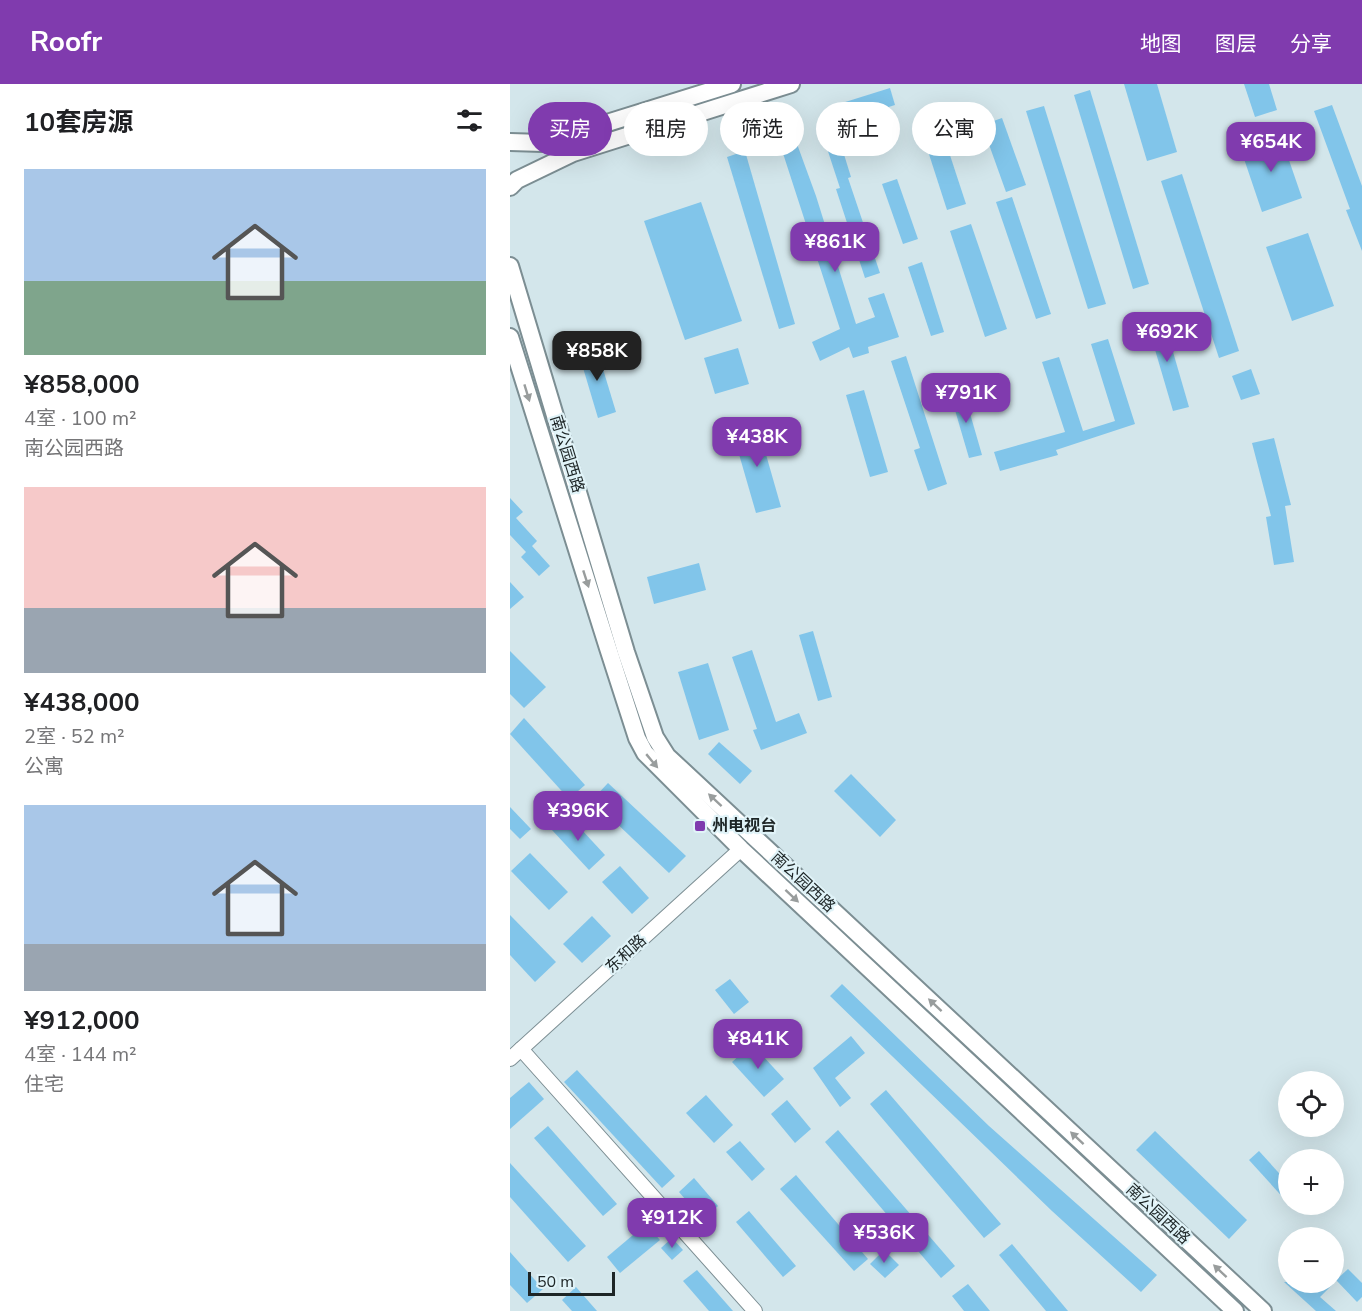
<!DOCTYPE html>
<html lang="zh">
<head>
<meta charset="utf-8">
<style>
	body { margin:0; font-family:"Nunito Sans","Noto Sans SC",sans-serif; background:#f2f2f2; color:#202124; height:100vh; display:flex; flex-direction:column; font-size:22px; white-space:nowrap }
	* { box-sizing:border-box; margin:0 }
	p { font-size:20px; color:#757577 }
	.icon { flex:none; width:33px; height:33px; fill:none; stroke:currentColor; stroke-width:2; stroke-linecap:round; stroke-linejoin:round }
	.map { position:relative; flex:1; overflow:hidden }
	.panel { display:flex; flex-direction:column; background:#fff; width:510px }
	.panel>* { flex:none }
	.guide { position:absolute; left:18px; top:18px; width:570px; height:54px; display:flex; gap:12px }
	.buttons { position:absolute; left:768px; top:987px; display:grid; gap:12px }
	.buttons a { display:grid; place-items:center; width:66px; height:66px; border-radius:50%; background:#fff; box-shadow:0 6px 24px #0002; font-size:30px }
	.scale { position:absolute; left:18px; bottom:15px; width:87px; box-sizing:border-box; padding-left:6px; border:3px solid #1d2526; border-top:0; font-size:16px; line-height:21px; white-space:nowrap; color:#1d2526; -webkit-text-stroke:4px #e0f3f8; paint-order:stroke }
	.price { position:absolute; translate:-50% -51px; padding:0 14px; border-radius:12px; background:#803bae; color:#fff; font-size:20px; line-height:39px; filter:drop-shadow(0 2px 3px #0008) }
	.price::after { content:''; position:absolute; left:50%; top:36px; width:18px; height:14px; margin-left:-9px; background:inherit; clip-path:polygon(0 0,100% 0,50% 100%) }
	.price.on { background:#222; color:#fff }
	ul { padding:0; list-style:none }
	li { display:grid; align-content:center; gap:12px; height:318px; padding:0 24px }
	li span { display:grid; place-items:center; height:186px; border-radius:0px; color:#555 }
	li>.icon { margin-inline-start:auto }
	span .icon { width:108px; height:108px; fill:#fffc; stroke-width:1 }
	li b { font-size:26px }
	h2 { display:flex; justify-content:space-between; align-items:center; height:72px; padding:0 24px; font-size:26px }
	.chip { padding:0 21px; border-radius:27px; background:#fff; box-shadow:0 6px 24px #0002; font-size:21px; line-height:54px }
	.chip.on { background:#803bae; color:#fff }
	header { display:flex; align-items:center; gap:36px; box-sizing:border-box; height:84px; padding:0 30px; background:#803bae; color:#fff }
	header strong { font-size:28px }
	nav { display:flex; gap:33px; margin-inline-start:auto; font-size:21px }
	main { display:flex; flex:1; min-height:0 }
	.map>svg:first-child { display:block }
</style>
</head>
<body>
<header>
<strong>Roofr</strong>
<nav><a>地图</a><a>图层</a><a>分享</a></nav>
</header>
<main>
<section class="panel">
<h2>10套房源<svg class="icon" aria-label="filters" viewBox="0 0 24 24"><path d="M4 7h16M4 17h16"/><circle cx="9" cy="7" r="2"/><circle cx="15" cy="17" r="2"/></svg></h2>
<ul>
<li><span style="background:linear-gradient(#a9c7e8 60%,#7fa58c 0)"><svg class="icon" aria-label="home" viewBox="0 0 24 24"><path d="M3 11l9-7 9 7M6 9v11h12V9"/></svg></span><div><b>¥858,000</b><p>4室 · 100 m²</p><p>南公园西路</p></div></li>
<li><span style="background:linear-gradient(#f6c9c9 65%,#9aa5b1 0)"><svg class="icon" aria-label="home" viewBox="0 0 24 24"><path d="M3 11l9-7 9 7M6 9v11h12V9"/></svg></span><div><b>¥438,000</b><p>2室 · 52 m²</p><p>公寓</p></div></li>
<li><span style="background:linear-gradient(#a9c7e8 75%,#9aa5b1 0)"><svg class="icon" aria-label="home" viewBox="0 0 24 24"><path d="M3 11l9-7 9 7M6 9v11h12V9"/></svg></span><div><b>¥912,000</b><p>4室 · 144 m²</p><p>住宅</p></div></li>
</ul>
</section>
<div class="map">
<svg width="852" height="1227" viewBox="0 0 852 1227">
	<rect width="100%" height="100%" fill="#d3e6eb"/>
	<g fill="#81c5ea">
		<polygon points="614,0 647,0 667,68 637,77"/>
		<polygon points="734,0 759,0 767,26 745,33"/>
		<polygon points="380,4 385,21 337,36 332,19"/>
		<polygon points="580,6 639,200 623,205 564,11"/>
		<polygon points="822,21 852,102 852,167 836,126 840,125 804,27"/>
		<polygon points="534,22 596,220 578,225 516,27"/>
		<polygon points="492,34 516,101 496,108 472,41"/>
		<polygon points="323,35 341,93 338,94 370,189 355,194 326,105 330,104 309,40"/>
		<polygon points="283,49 306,112 346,240 365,233 358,214 374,209 389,253 358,263 359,269 343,274 339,263 310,277 302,258 330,245 268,54"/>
		<polygon points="770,50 792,114 752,128 730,63"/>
		<polygon points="435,56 456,120 437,126 416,61"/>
		<polygon points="235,67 285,240 269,245 217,73"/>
		<polygon points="672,90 729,267 709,274 651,97"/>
		<polygon points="387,95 408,155 393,160 372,100"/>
		<polygon points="502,113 541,230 526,235 486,118"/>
		<polygon points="191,118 232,237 175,256 134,137"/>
		<polygon points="461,140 497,245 475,253 440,147"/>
		<polygon points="798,149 824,222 782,237 756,163"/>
		<polygon points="412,178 434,248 421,252 398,183"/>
		<polygon points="652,230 679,323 663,327 636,235"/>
		<polygon points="598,255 625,340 546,366 548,371 490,387 484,368 555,348 532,278 549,273 573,347 605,337 581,260"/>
		<polygon points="86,262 106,328 88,334 68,267"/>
		<polygon points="228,264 239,300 205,310 194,274"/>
		<polygon points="396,272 437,400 418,407 404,366 410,364 381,277"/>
		<polygon points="741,285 750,310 731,316 722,292"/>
		<polygon points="453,305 472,371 459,374 440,309"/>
		<polygon points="354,306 378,388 360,393 336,311"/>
		<polygon points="247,339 271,423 246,429 222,346"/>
		<polygon points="764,354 781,421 775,422 784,478 764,481 756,433 761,432 742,359"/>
		<polygon points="0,414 13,428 6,434 27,457 22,462 40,482 29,492 11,473 16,468 0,451"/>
		<polygon points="189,479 196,506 144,520 137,493"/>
		<polygon points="0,498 14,513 0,525"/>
		<polygon points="303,547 322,613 308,617 289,551"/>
		<polygon points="242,566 266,638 289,629 297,649 251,666 243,646 247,645 222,573"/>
		<polygon points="0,567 36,603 14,624 0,610"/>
		<polygon points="198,579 219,646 189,656 168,588"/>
		<polygon points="14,634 75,701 59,715 0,650"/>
		<polygon points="209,658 242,687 230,700 198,670"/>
		<polygon points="341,690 386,736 370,753 324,707"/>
		<polygon points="98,699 176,772 159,789 82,716"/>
		<polygon points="0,723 21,745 10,755 0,745"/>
		<polygon points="58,731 95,771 79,786 42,746"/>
		<polygon points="20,769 58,808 39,826 1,787"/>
		<polygon points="110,782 139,814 122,830 92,798"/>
		<polygon points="0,831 46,878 25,898 0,871"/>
		<polygon points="82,832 101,852 72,879 53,860"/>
		<polygon points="220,895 239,918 224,930 205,906"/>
		<polygon points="332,900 479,1042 647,1191 631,1208 542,1127 320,912"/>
		<polygon points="341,952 355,969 325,994 341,1014 330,1023 303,984"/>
		<polygon points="242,960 274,995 254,1013 222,978"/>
		<polygon points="67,986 165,1092 152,1104 54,998"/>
		<polygon points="19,998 34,1015 0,1045 0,1014"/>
		<polygon points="376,1006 491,1140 474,1154 360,1020"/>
		<polygon points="196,1011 223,1041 204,1059 176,1029"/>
		<polygon points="277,1016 301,1045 285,1059 261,1030"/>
		<polygon points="38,1042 107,1120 93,1132 24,1054"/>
		<polygon points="328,1046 445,1182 431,1194 315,1058"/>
		<polygon points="645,1047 737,1136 719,1155 626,1066"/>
		<polygon points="230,1057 255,1085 242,1097 216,1068"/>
		<polygon points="749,1067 778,1099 778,1119 739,1076"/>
		<polygon points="0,1079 76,1162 58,1178 0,1113"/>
		<polygon points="286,1091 358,1175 344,1187 270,1105"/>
		<polygon points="184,1094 208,1122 193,1136 169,1108"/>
		<polygon points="239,1127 286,1182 273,1193 226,1138"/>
		<polygon points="136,1140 150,1156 110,1189 97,1173"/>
		<polygon points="162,1154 173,1166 162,1176 151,1164"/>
		<polygon points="502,1160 558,1227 536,1227 489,1171"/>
		<polygon points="374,1166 389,1181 375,1194 360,1180"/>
		<polygon points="0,1168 33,1205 17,1219 0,1201"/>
		<polygon points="838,1185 852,1199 852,1213 847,1218 826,1196"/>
		<polygon points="187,1186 223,1227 199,1227 173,1197"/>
		<polygon points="774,1198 825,1198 810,1213 826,1227 806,1227"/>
		<polygon points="458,1200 480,1227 454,1227 442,1212"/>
		<polygon points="66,1203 87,1227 62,1227 52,1216"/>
	</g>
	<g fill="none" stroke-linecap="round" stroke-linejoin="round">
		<defs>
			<g id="minor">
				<polyline points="11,965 245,1227"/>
				<polyline points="0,975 231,765"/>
			</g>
			<g id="major">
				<polyline points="0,58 33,59 222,0"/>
				<polyline points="0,103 7,96 63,69 281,0"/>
				<polyline points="0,182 116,568 145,653 157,672 753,1227"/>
				<polyline points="0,253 98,564 127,654 135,669 231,765 725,1227"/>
			</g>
		</defs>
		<use href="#minor" stroke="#7c8e93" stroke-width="16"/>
		<use href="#major" stroke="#7c8e93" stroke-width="20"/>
		<use href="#minor" stroke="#fff" stroke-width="14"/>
		<use href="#major" stroke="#fff" stroke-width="16"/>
	</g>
	<defs><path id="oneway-solid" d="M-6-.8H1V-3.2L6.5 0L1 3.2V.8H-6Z" transform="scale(1.5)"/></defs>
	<g fill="#999d9d">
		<use href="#oneway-solid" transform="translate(17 309) rotate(73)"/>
		<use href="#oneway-solid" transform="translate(76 495) rotate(72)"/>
		<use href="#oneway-solid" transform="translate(142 677) rotate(50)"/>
		<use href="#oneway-solid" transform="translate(205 716) rotate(-137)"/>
		<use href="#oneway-solid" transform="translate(282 812) rotate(43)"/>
		<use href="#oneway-solid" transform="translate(425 921) rotate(-137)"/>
		<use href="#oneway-solid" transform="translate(567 1054) rotate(-137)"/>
		<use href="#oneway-solid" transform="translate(710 1187) rotate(-137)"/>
	</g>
	<rect fill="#803bae" stroke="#e0f3f8" stroke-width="2" x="184" y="736" width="12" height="12" rx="3"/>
	<g text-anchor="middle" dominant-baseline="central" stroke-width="4.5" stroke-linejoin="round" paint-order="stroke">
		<g font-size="16" fill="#1d2526" stroke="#e0f3f8">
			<text transform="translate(57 370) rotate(73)">南公园西路</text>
			<text transform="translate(293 798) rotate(43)">南公园西路</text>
			<text transform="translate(116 870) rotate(-42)">东和路</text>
			<text transform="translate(648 1130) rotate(43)">南公园西路</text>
		</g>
		<g font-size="16" font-weight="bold" fill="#1d2526" stroke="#e0f3f8" text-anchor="start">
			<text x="202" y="742">州电视台</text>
		</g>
	</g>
</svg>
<div class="buttons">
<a><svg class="icon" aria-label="locate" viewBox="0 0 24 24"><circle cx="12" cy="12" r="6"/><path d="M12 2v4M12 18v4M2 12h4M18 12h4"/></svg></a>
<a>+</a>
<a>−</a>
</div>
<div class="scale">50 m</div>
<b class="price" style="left:761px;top:89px">¥654K</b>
<b class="price" style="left:325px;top:189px">¥861K</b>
<b class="price" style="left:657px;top:279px">¥692K</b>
<b class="price on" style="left:87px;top:298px">¥858K</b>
<b class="price" style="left:456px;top:340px">¥791K</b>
<b class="price" style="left:247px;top:384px">¥438K</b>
<b class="price" style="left:68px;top:758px">¥396K</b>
<b class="price" style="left:248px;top:986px">¥841K</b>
<b class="price" style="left:162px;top:1165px">¥912K</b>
<b class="price" style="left:374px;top:1180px">¥536K</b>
<div class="guide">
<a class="chip on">买房</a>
<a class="chip">租房</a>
<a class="chip">筛选</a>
<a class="chip">新上</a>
<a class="chip">公寓</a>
</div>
</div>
</main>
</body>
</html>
